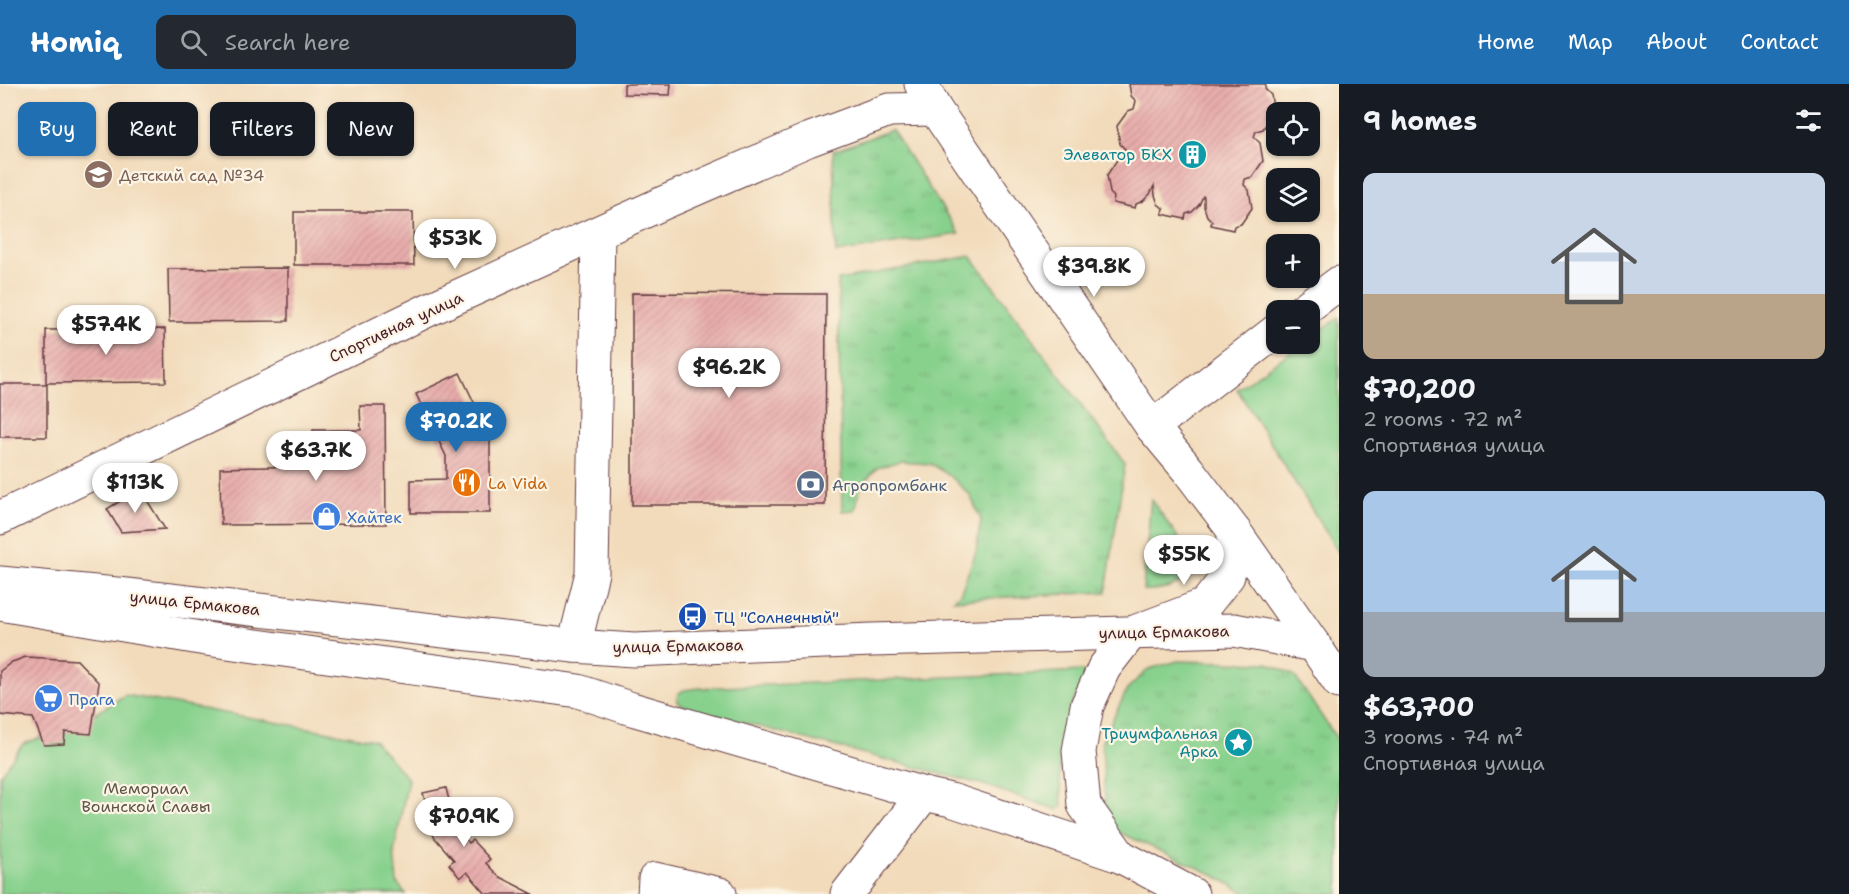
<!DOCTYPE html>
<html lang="en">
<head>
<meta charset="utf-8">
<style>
	body { margin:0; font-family:"Shantell Sans",sans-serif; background:#242831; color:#f1f3f6; height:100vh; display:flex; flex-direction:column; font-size:22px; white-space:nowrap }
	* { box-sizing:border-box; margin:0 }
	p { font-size:20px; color:#9ea1a6 }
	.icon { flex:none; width:33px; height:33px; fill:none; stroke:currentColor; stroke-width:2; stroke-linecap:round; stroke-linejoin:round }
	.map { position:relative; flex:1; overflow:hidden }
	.panel { display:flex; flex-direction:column; background:#171b24; width:510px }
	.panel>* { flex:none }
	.guide { position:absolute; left:18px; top:18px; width:570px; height:54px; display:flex; gap:12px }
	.buttons { position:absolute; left:1266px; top:18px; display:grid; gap:12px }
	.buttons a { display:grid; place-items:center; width:54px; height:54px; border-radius:12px; background:#171b24; box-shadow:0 2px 4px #0004; font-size:30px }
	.price { position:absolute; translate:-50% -51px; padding:0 14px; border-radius:21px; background:#fff; color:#222; font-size:20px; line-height:39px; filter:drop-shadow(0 2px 3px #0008) }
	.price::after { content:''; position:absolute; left:50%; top:36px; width:18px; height:14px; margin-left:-9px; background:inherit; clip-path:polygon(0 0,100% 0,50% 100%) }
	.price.current { background:#1f6fb2; color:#fff }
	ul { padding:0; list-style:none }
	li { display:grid; align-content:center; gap:12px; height:318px; padding:0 24px }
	li span { display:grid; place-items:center; height:186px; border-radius:12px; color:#555 }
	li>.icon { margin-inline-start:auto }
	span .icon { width:108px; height:108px; fill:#fffc; stroke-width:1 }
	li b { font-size:26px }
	h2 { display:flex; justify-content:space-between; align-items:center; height:72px; padding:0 24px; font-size:26px }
	.chip { padding:0 21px; border-radius:12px; background:#171b24; box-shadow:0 2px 4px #0004; font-size:21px; line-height:54px }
	.chip.current { background:#1f6fb2; color:#fff }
	header { display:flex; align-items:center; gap:36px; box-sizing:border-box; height:84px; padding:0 30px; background:#1f6fb2; color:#fff }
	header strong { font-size:28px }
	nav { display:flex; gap:33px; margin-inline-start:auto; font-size:21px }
	.search { width:420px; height:54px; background:#242831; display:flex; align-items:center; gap:15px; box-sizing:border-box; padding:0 21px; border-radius:12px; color:#9ea1a6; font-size:22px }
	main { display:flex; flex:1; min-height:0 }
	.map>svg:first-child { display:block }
</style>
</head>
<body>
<header>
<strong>Homiq</strong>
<div class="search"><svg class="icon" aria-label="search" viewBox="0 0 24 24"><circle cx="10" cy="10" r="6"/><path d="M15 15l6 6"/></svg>Search here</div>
<nav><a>Home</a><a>Map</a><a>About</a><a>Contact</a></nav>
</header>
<main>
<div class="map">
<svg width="1339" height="810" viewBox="0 0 1339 810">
	<defs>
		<pattern id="grass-tufts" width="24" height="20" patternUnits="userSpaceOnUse" patternTransform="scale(1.5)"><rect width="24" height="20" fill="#88d18d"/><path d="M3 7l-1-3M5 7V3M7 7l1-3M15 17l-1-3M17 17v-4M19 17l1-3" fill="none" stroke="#77b37a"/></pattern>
		<pattern id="building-hatch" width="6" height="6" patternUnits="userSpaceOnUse" patternTransform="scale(1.5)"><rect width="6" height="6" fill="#e8adac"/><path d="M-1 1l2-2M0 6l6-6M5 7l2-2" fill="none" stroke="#c89494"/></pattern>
	</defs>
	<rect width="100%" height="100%" fill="#fcf5e5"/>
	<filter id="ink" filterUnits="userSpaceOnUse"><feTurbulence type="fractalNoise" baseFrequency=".0167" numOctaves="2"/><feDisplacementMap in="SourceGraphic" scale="12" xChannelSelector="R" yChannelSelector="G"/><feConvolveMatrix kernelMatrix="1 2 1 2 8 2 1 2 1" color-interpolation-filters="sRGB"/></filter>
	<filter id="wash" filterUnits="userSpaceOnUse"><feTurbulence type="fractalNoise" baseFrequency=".008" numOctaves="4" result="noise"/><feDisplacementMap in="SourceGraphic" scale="24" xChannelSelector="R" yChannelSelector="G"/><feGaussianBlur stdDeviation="1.35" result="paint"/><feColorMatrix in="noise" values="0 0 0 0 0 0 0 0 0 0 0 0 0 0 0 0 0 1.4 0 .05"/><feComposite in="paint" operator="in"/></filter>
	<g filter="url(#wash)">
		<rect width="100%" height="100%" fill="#f2dbbb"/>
		<g fill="url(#grass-tufts)" stroke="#69785c" stroke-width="1.5">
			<polygon points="892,46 959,150 836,169 833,67"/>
			<polygon points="971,172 1125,380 1106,508 953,516 960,510 976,468 981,436 970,411 949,391 929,379 900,377 877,384 861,402 855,426 842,427 838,196"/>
			<path d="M1151,415L1191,472C1191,476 1191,482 1190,486C1184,503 1158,507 1143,506Z"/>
			<polygon points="1178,577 1268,579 1294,591 1339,658 1339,810 1247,810 1212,790 1116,747 1105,720 1102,657 1128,604 1149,585"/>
		</g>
		<g fill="#88d18d" stroke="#69785c" stroke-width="1.5">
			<polygon points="1339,234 1339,469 1237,305 1302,260 1310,260 1310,254"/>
			<path d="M1083,587L1086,593C1078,608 1069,624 1064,641C1056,666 1060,696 1062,722L1058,726L984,701L699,627L682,621L677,618L678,610L684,606L700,604Z"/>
			<polygon points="125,611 374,656 408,695 394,768 397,799 406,810 0,810 0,691 23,660 80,639"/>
		</g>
		<g id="blocks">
			<g fill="url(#building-hatch)">
				<polygon points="624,0 671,0 670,11 624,10"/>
				<polygon points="1129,0 1266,0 1265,5 1271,11 1274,29 1263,45 1256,47 1254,53 1260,59 1263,77 1252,93 1245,95 1244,101 1249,106 1252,124 1241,140 1234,142 1233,146 1211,141 1212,137 1207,132 1204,123 1204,113 1203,112 1199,121 1192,128 1186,130 1185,135 1162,130 1164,125 1158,120 1155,111 1154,102 1150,110 1143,117 1136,120 1135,124 1113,119 1114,113 1110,109 1107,91 1117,76 1123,74 1125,65 1120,60 1117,42 1128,27 1134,25 1136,17 1131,12"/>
				<polygon points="294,128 413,128 414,181 294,181"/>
				<polygon points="288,184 288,237 169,238 168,185"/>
				<polygon points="632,209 826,210 825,421 632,421"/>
				<polygon points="165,245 166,298 46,299 46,246"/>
				<polygon points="460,289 490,352 490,429 411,429 411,396 446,395 446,372 416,310"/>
				<rect x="0" y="300" width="47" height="53"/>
				<polygon points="360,322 385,322 386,440 221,441 220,384 313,382 313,346 361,346"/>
				<polygon points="140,405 165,445 121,448 107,425"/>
				<polygon points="26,573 77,576 99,599 91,650 65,648 64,660 44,661 33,634 0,631 0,587 12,578"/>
				<polygon points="446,704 456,745 469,759 472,756 490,775 486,779 498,792 533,810 486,810 467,788 460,794 449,780 454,776 434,753 423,709"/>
			</g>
		</g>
	</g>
	<g filter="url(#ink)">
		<use href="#blocks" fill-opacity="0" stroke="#633b41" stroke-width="1.5"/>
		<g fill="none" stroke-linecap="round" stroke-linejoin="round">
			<defs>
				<g id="minor">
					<polyline points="921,0 935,25 1152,343 1188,386 1235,448 1314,561"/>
					<polyline points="1303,226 1339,199"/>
					<polyline points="1152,343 1276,247"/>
					<polyline points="0,434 430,225 663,119 808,56 889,26 935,25"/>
					<polyline points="1137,547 1205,521 1228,492 1235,448"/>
					<polyline points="574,562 592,489 598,149"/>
					<polyline points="654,810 655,795 720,810"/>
					<polyline points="847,810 924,710"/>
				</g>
				<g id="major">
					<polyline points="0,499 127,511 574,562 634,566 872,556 1234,546 1314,561 1339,598"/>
					<polyline points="0,520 206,555 578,607 632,625 924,710 951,716 1120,772 1192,810"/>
					<polyline points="1120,772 1084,721 1079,667 1087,622 1104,584 1131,549"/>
				</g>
			</defs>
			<use href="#minor" stroke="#633b41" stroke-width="35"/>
			<use href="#major" stroke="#633b41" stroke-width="35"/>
			<use href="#minor" stroke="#fff" stroke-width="33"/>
			<use href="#major" stroke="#fff" stroke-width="33"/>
		</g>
	</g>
	<defs>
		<symbol id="building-disc" viewBox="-11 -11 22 22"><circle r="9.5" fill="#0f9aa8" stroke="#fcf5e5"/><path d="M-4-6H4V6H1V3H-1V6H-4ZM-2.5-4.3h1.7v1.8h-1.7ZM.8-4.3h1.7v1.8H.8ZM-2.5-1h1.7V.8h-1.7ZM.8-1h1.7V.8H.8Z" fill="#fff"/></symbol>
		<symbol id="school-disc" viewBox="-11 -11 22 22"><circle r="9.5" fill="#8d6e63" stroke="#fcf5e5"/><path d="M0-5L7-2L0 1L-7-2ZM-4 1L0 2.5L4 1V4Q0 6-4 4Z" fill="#fff"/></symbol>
		<symbol id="restaurant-disc" viewBox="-11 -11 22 22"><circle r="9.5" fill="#e8710a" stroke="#fcf5e5"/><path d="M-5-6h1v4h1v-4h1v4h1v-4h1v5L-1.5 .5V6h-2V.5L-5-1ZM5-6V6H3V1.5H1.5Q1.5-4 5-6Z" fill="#fff"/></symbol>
		<symbol id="bank-disc" viewBox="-11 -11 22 22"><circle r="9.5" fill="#5c6f8a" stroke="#fcf5e5"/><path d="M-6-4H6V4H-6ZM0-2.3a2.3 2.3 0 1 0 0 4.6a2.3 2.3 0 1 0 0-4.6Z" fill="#fff"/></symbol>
		<symbol id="shop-disc" viewBox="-11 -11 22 22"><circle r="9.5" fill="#3f7fe0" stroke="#fcf5e5"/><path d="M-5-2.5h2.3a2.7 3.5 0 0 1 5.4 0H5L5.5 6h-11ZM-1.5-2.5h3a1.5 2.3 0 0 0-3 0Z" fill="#fff"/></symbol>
		<symbol id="bus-disc" viewBox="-11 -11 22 22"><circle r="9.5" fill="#1a4fb4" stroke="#fcf5e5"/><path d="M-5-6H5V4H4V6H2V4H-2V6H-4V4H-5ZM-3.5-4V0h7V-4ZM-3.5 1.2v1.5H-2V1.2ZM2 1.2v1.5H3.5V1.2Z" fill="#fff"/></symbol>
		<symbol id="supermarket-disc" viewBox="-11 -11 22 22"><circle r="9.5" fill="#3f7fe0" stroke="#fcf5e5"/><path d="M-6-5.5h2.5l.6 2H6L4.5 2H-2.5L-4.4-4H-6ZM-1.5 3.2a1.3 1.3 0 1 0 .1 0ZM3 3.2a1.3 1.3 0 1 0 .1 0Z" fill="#fff"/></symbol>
		<symbol id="sight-disc" viewBox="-11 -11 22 22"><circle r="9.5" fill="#0f9aa8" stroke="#fcf5e5"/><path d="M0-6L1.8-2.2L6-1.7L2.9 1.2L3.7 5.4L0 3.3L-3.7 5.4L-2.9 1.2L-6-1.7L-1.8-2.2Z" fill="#fff"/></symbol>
	</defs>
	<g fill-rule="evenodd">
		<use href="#building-disc" x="1176" y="54" width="33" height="33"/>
		<use href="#school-disc" x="82" y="74" width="33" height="33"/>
		<use href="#restaurant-disc" x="450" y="382" width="33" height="33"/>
		<use href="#bank-disc" x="794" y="384" width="33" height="33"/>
		<use href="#shop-disc" x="310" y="416" width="33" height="33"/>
		<use href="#bus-disc" x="676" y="516" width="33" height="33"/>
		<use href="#supermarket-disc" x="32" y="598" width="33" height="33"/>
		<use href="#sight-disc" x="1222" y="642" width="33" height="33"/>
	</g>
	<g text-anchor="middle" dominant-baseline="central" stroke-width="4.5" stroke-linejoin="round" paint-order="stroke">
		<g font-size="16" fill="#0d838f" stroke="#fcf5e5" text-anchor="end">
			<text x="1172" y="70">Элеватор БКХ</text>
			<text x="1218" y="649">Триумфальная<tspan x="1218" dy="18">Арка</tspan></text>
		</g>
		<g font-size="16" fill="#785e54" stroke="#fcf5e5" text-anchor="start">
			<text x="119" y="91">Детский сад №34</text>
		</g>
		<g font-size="16" fill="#4a1f2b" stroke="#fcf5e5">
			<text transform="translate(396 243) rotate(-25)">Спортивная улица</text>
			<text transform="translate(195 519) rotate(6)">улица Ермакова</text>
			<text transform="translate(1164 548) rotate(-1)">улица Ермакова</text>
			<text transform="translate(678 562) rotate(-1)">улица Ермакова</text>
		</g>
		<g font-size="16" fill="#c56008" stroke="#fcf5e5" text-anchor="start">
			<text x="488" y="399">La Vida</text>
		</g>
		<g font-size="16" fill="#4e5e75" stroke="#fcf5e5" text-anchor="start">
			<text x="832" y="401">Агропромбанк</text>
		</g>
		<g font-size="16" fill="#366cbe" stroke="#fcf5e5" text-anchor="start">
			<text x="347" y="433">Хайтек</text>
			<text x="69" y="615">Прага</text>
		</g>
		<g font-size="16" fill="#164399" stroke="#fcf5e5" text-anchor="start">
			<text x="714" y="533">ТЦ "Солнечный"</text>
		</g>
		<g font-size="16" fill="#5d5448" stroke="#fcf5e5">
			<text x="146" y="704">Мемориал<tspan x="146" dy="18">Воинской Славы</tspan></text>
		</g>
	</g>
</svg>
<div class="buttons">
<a><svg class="icon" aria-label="locate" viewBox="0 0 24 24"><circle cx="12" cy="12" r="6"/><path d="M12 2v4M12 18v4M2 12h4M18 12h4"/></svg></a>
<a><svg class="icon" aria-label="layers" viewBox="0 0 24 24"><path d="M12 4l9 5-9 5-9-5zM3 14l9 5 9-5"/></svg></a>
<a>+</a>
<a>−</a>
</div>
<b class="price" style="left:455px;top:186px">$53K</b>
<b class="price" style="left:1094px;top:214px">$39.8K</b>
<b class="price" style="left:106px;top:272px">$57.4K</b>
<b class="price" style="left:729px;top:315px">$96.2K</b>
<b class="price current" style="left:456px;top:369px">$70.2K</b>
<b class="price" style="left:316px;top:398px">$63.7K</b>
<b class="price" style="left:135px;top:430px">$113K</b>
<b class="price" style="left:1184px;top:502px">$55K</b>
<b class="price" style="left:464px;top:764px">$70.9K</b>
<div class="guide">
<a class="chip current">Buy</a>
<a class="chip">Rent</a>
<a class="chip">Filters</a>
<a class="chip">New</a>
</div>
</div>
<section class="panel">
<h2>9 homes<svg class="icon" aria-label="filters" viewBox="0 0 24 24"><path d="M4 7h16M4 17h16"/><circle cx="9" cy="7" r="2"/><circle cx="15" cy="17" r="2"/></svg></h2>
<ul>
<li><span style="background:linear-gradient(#c9d6e8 65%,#b9a48a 0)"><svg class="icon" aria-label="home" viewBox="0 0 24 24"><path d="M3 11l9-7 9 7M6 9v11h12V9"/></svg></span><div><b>$70,200</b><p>2 rooms · 72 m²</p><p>Спортивная улица</p></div></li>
<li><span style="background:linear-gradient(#a9c7e8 65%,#9aa5b1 0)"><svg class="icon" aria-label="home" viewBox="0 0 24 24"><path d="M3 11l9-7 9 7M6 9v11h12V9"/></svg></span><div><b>$63,700</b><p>3 rooms · 74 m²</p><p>Спортивная улица</p></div></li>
</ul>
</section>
</main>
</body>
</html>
